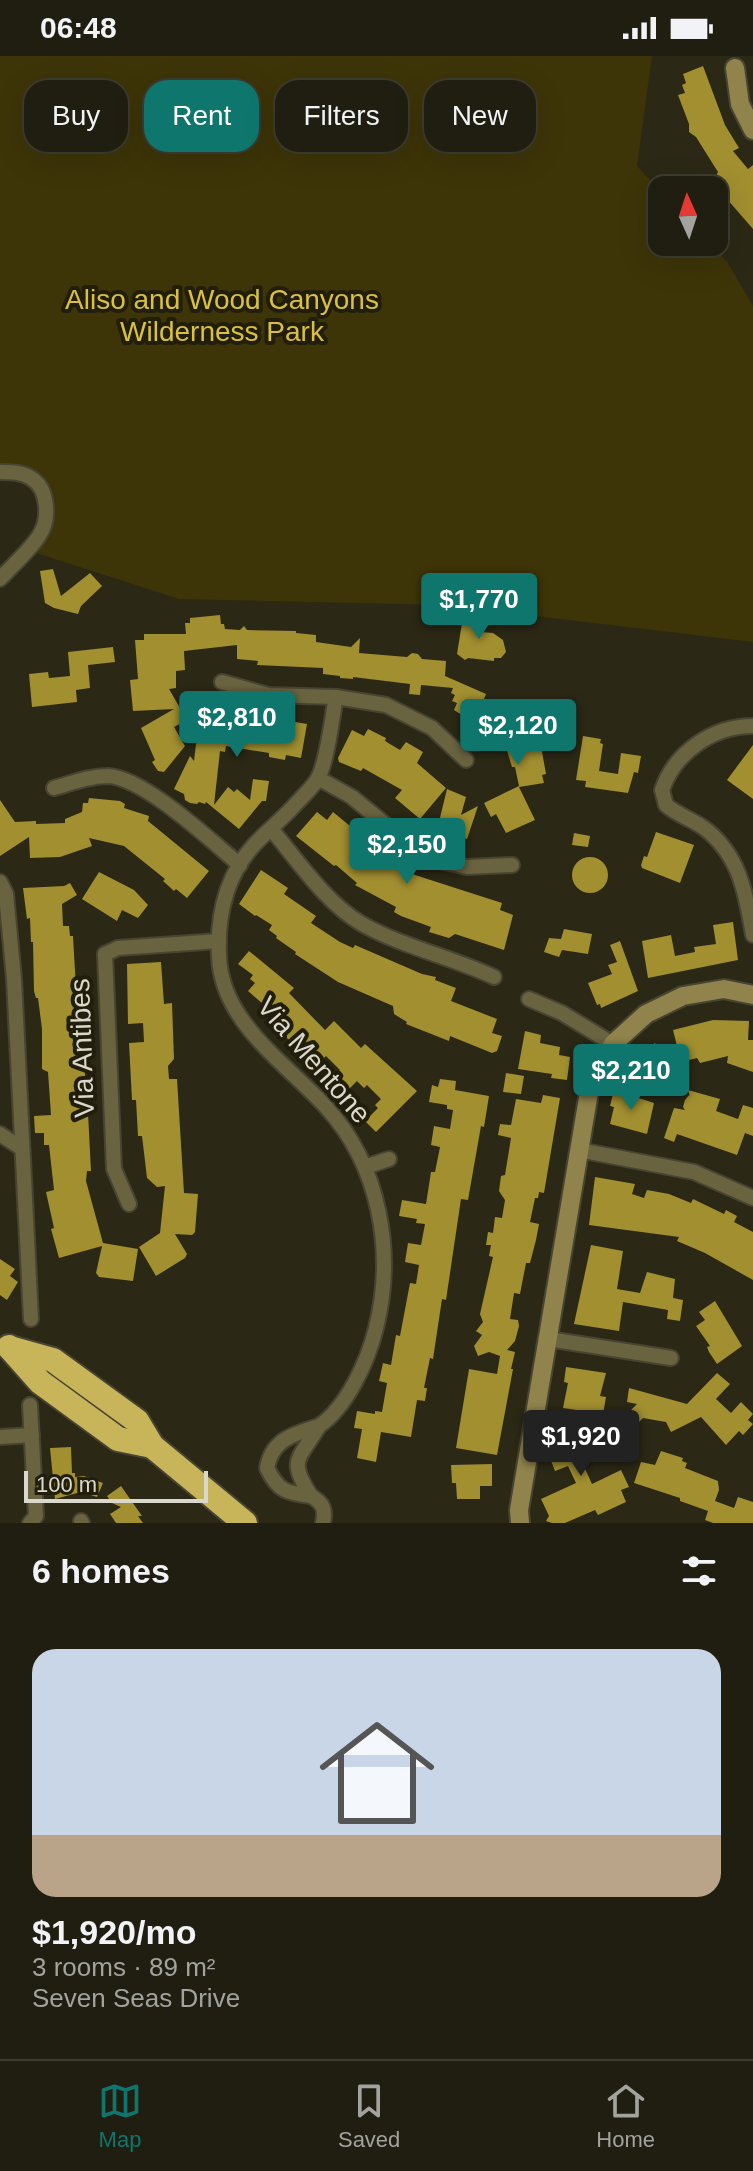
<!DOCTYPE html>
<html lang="en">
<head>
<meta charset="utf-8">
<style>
	body { margin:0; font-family:Arial,sans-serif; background:#2d2b1e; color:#f1f3f6; height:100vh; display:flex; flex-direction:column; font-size:30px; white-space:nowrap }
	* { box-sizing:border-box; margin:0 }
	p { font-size:26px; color:#a2a29f }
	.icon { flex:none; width:44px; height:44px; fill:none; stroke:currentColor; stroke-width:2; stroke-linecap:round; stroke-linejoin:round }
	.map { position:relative; height:1467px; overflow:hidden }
	.panel { display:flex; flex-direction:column; background:#201e10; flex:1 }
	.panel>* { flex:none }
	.guide { position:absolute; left:24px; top:24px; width:706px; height:72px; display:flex; gap:16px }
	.needle { width:52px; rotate:357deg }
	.tools { position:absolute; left:648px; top:120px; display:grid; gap:16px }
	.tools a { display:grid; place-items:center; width:80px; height:80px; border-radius:16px; background:#201e10; box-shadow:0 8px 32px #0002,0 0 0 2px #3d3c30; font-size:40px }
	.scale { position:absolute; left:24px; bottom:20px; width:184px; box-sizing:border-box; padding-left:8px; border:4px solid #dad8cc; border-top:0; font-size:22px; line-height:28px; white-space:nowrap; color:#dad8cc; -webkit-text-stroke:6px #221e0c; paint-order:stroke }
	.price { position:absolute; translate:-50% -68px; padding:0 18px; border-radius:8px; background:#0f766e; color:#fff; font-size:26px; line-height:52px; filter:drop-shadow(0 2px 4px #0008) }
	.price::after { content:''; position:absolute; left:50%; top:48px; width:24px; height:18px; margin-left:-12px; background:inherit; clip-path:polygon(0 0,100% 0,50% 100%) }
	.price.current { background:#222; color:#fff }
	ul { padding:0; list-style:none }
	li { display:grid; align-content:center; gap:16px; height:424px; padding:0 32px }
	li+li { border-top:2px solid #3d3c30 }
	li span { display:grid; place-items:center; height:248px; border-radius:24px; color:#555 }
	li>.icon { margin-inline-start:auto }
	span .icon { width:144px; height:144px; fill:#fffc; stroke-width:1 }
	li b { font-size:34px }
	h2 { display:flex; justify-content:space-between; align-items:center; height:96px; padding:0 32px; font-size:34px }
	.chip { padding:0 28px; border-radius:24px; background:#201e10; box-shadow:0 8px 32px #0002,0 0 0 2px #3d3c30; font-size:28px; line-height:72px }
	.chip.current { background:#0f766e; color:#fff }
	.status { display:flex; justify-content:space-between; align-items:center; height:56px; padding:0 40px; background:#201e10; direction:ltr }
	.status svg { height:22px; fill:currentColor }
	.tab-bar { display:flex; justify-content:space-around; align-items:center; height:112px; border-top:2px solid #3d3c30; background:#201e10; font-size:22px; color:#a2a29f }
	.tab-bar a { display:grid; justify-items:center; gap:4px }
	.tab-bar .current { color:#0f766e }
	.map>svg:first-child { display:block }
</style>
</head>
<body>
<div class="status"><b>06:48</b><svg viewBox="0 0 49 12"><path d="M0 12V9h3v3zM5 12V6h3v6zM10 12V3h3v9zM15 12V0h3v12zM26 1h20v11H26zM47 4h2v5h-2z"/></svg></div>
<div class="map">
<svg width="753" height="1467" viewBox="0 0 753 1467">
	<rect width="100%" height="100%" fill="#2b2815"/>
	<polygon fill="#3d3408" points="0,0 652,0 637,110 662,137 662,186 708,186 728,207 753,250 753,586 444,549 179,543 33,496 45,485 55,456 43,423 20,409 0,408"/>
	<g fill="#a18f30">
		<polygon points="703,10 725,69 739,92 733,95 748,113 753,109 753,173 720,135 723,132 715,122 718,116 696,81 689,76 689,68 678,39 685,37 682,29 686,27 683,18"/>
		<polygon points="53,513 61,540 90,517 102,530 81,550 78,558 54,552 45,547 40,515"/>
		<polygon points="469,556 482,557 481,576 493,577 503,584 506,596 501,602 494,602 494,605 468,602 465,604 457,598 462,567 468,568"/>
		<polygon points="220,559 221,568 224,568 225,573 240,574 244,570 247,574 296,575 296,577 316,579 316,586 351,591 360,582 359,597 407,601 412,597 418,598 422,603 446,605 445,620 486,638 482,648 485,650 476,668 454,654 457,647 452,645 455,639 451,637 453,632 421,629 420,639 409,638 410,628 353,621 353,623 340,622 340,620 323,618 323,612 257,609 258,605 237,603 237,589 184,595 185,614 176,615 176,632 169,633 187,664 174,671 185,690 164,716 158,715 152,706 155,704 141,672 174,653 133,655 130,624 138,623 135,584 144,584 144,578 186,578 185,567 190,567 190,562"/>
		<polygon points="113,591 115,606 88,609 90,632 76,634 77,646 32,651 29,618 48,616 49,622 70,620 68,596"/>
		<polygon points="524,645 531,671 536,674 533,679 541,690 546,718 542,719 544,727 519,731 535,764 506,777 496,758 491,761 484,747 519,730 515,711 512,711 497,662 504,650"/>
		<polygon points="237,656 307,668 301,702 286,699 285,704 269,701 269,697 226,690 225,696 220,695 214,749 228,731 234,736 237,733 250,744 253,723 269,725 266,745 262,745 239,773 206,746 205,748 199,746 197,748 190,747 185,744 184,738 174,733 190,700 194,705 196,688 202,676 198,674 200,664 207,659 236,660"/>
		<polygon points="368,673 386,682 385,685 400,694 406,686 423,696 417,707 446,732 420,763 395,742 402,734 363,712 361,715 339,706 338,702 352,674 364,680"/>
		<polygon points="583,680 601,683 600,687 603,688 599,715 618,718 621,697 641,700 638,717 634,716 628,737 585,731 586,725 576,724"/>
		<polygon points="753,689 753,743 727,724"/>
		<polygon points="447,733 466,741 461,759 478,750 467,783 437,774"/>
		<polygon points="89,742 120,745 125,748 124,752 149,760 148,765 209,815 187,842 176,833 174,835 163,825 165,823 124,790 89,782 92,790 60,801 30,802 29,781 0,800 0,744 15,766 36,765 36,768 65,767 65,763 82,756 83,747 88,747"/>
		<polygon points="317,756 327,764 333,756 378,793 376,796 415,819 502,847 500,854 513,859 504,894 455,878 449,882 429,876 431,871 401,860 394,856 396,851 355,829 357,827 336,809 334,810 296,780"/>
		<polygon points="656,776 694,789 680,827 642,812 641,809 644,800 647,801"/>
		<polygon points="574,777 590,780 588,791 572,789"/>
		<circle cx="590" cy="819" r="18"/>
		<polygon points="261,814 288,832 284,838 316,860 311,867 340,886 353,892 355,889 422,918 436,921 435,924 456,932 451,945 497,963 492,977 502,980 497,995 492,997 450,980 449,985 406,968 407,966 394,958 393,950 338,926 295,898 296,896 276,882 277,880 269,874 272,869 256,859 255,860 239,848"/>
		<polygon points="99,816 134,834 148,849 138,862 122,854 117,865 82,843"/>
		<polygon points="70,827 77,839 62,848 63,870 69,870 70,880 73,880 76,932 73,932 75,959 82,959 86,1037 79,1037 80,1057 88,1057 91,1115 87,1115 86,1125 103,1187 138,1193 133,1225 99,1221 96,1217 102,1190 59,1202 51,1173 54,1172 46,1136 54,1134 49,1089 44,1089 44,1077 35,1077 34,1060 51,1059 48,1016 42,1013 42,973 38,942 36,942 34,935 33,886 31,886 30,862 27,863 23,832 64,830"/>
		<polygon points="733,866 738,904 648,922 642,885 671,879 675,900 695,896 694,891 716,888 713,869"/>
		<polygon points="564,873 592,878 588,898 562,894 559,901 544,896 549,882 561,883"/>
		<polygon points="620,885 638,935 601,952 600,948 597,949 588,927 612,918 608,909 617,906 610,889"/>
		<polygon points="249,895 294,932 289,937 325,974 334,965 361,992 365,988 417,1035 376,1076 365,1065 378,1052 375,1049 381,1043 367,1029 364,1032 357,1025 344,1038 329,1024 340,1014 326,1000 315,1010 272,967 278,961 248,935 255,927 250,923 253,919 238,908"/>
		<polygon points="161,906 164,948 172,947 174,1003 168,1010 169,1023 177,1023 184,1137 198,1138 195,1176 192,1179 175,1178 187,1198 185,1202 156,1220 139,1191 160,1177 165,1130 157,1131 147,1122 142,1080 138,1080 136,1044 132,1044 129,987 144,986 143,967 128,968 127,908"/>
		<polygon points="713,964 749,965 748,984 753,984 753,1016 727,1007 728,1000 700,1007 697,1002 681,1006 673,974"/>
		<polygon points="525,975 541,979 540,987 560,991 559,999 570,1001 567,1024 551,1022 552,1018 518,1013"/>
		<polygon points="655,987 677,1021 666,1027 658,1021 642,1032 629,1012 646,1002 642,996"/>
		<polygon points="506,1017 524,1020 521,1038 503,1036"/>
		<polygon points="440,1023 456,1025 455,1034 489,1040 484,1071 481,1070 468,1144 461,1143 446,1244 442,1243 433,1303 430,1302 424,1332 427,1332 425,1345 417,1344 411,1381 381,1376 376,1406 357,1402 362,1373 354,1372 357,1355 375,1358 375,1355 382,1356 387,1327 379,1325 383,1307 391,1309 396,1279 400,1280 410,1227 416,1228 419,1209 405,1206 408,1187 421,1189 425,1168 416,1167 417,1163 399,1160 402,1144 426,1148 431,1116 435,1116 440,1091 431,1089 434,1070 450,1073 453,1054 447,1053 447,1049 429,1046 432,1029 438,1031"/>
		<polygon points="614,1034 654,1047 647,1078 610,1068 614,1051 610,1050"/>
		<polygon points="688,1034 720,1043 716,1055 738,1063 743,1049 753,1052 753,1080 745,1077 737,1099 677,1078 674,1086 664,1082 674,1052 685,1054 683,1051 685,1044 689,1039 690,1041"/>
		<polygon points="543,1039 560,1042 544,1137 539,1136 538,1142 535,1142 530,1166 539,1168 536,1184 530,1207 526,1207 520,1238 514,1237 510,1263 518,1264 519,1270 515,1285 507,1294 515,1296 511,1313 513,1313 497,1399 456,1392 469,1313 497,1318 500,1300 489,1296 478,1300 474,1290 482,1279 476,1275 483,1266 480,1258 493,1201 489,1200 491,1189 486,1189 488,1176 493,1177 495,1161 502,1162 505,1144 499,1135 501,1120 505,1119 511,1082 498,1079 500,1068 511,1069 516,1043 541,1047"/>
		<polygon points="595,1121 635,1128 632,1138 644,1142 647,1134 669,1138 691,1147 693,1143 724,1158 726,1154 737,1160 734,1166 753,1176 753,1224 705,1197 677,1185 679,1181 589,1169"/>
		<polygon points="591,1189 623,1195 617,1233 640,1237 647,1216 675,1223 673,1242 683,1244 680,1265 667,1263 668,1254 623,1246 619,1275 574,1268"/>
		<polygon points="0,1203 15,1213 10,1220 18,1226 7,1244 0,1239"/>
		<polygon points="715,1245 742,1290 717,1308 709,1296 707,1291 710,1290 696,1270 705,1264 699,1256"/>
		<polygon points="566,1311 606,1317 600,1340 606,1341 603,1358 563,1352 568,1327 564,1326"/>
		<polygon points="717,1317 730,1328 716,1343 731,1357 741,1346 753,1358 748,1364 753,1368 743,1379 739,1375 726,1389 701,1361 671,1376 666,1366 643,1362 635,1370 625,1360 637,1348 627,1346 629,1332 687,1348"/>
		<polygon points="563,1354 585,1372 583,1388 599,1382 598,1388 601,1386 605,1398 582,1406 592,1428 621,1414 629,1431 621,1434 626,1446 598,1459 595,1454 565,1467 552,1467 546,1465 549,1460 541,1443 576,1427 568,1410 555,1415 550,1402 558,1399 562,1373 556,1368 562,1360"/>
		<polygon points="71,1391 72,1417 75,1417 75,1421 84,1420 103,1427 97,1441 81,1436 55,1443 50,1392"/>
		<polygon points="661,1395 683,1402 682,1405 687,1407 685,1412 718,1425 719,1434 715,1445 734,1452 738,1441 753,1446 753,1467 713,1467 705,1464 708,1455 680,1445 680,1442 634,1427 641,1406 655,1409"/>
		<polygon points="492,1408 492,1430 480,1430 480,1443 457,1443 456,1427 452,1427 451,1409"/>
		<polygon points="121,1430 142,1460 138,1460 143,1467 116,1467 110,1458 121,1451 112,1447 107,1440"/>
	</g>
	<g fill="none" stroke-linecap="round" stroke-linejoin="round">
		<defs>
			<g id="street">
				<path d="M0,416C11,416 22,416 31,422C49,433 50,464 39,480C29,495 13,509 0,523"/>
				<polyline points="222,626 268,639 336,641 386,649 432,672 466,704"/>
				<path d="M753,670C713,670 675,696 662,734L666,749C677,759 692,763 704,772C740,799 746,838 753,879"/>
				<polyline points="318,722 352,741 414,792 440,805 467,811 512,809"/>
				<path d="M54,732C72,727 89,720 108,720C145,722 211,785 240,809"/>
				<path d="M272,774C298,805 326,847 362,868C403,891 451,901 494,921"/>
				<polyline points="0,826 6,838 14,923 31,1263"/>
				<polyline points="529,943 562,957 613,988"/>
				<polyline points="0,1078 21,1092"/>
				<polyline points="579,1094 694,1116 753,1142"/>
				<polyline points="365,1111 389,1103"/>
				<polyline points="129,1148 114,1113 105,898 118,892 219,885"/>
				<polyline points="548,1283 671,1302"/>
				<polyline points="30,1349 36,1460 30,1467"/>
				<path d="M319,1370C347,1351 368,1305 376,1272C395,1196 380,1110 326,1051C286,1007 222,967 219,901C217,860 225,821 254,789C266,776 281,764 293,751C301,742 311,733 317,724C327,708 332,661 336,641"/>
				<path d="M319,1370C299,1404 287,1403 311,1440C286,1437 278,1435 267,1412C272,1383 294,1378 319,1370Z"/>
				<polyline points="0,1381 32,1379"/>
				<path d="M311,1440C323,1447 326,1453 323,1467"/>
				<polyline points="81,1465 82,1467"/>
			</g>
			<g id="secondary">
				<polyline points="735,12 740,48 753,74"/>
				<polyline points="520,1467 519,1454 590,1030 613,988 646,958 683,940 724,933 753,939"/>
			</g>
			<g id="highway">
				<polyline points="9,1291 40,1326 118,1383 152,1390"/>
				<polyline points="10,1292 53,1304 137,1365 152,1390 245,1467"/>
			</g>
		</defs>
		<use href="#street" stroke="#474432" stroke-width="18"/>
		<use href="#secondary" stroke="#474432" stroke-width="22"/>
		<use href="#highway" stroke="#474432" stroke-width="28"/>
		<use href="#street" stroke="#6a6340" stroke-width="14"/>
		<use href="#secondary" stroke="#90844c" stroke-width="18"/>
		<use href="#highway" stroke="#c8b559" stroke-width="24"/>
	</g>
	<g text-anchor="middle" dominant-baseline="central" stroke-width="8" stroke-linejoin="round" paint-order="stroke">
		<g font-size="28" fill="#d9c041" stroke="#221e0c">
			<text x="222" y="243">Aliso and Wood Canyons<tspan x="222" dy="32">Wilderness Park</tspan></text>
		</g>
		<g font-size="28" fill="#dad8cc" stroke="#221e0c">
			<text transform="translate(82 992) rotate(-92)">Via Antibes</text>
			<text transform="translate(314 1004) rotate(49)">Via Mentone</text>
		</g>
	</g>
</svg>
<div class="tools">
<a><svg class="needle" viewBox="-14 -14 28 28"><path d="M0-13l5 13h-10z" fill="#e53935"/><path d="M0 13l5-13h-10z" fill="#a2a29f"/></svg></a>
</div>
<div class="scale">100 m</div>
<b class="price" style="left:479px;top:585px">$1,770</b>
<b class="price" style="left:237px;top:703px">$2,810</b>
<b class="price" style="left:518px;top:711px">$2,120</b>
<b class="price" style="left:407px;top:830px">$2,150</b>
<b class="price" style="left:631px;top:1056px">$2,210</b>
<b class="price current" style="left:581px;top:1422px">$1,920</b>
<div class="guide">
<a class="chip">Buy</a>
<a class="chip current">Rent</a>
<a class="chip">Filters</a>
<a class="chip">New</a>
</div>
</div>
<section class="panel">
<h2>6 homes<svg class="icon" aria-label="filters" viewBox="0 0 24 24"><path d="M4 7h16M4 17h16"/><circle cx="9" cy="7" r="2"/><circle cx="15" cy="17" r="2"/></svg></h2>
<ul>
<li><span style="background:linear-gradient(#c9d6e8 75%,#b9a48a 0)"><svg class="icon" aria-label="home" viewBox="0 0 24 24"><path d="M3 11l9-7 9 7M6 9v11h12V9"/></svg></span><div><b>$1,920/mo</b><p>3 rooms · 89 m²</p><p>Seven Seas Drive</p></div></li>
</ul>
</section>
<nav class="tab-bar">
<a class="current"><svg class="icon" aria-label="map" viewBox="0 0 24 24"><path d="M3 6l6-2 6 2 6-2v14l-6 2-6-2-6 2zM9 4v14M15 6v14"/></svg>Map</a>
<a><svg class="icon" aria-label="saved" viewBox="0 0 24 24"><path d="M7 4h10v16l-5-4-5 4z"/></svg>Saved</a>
<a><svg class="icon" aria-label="home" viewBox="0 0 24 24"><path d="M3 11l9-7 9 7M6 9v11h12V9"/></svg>Home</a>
</nav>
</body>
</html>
